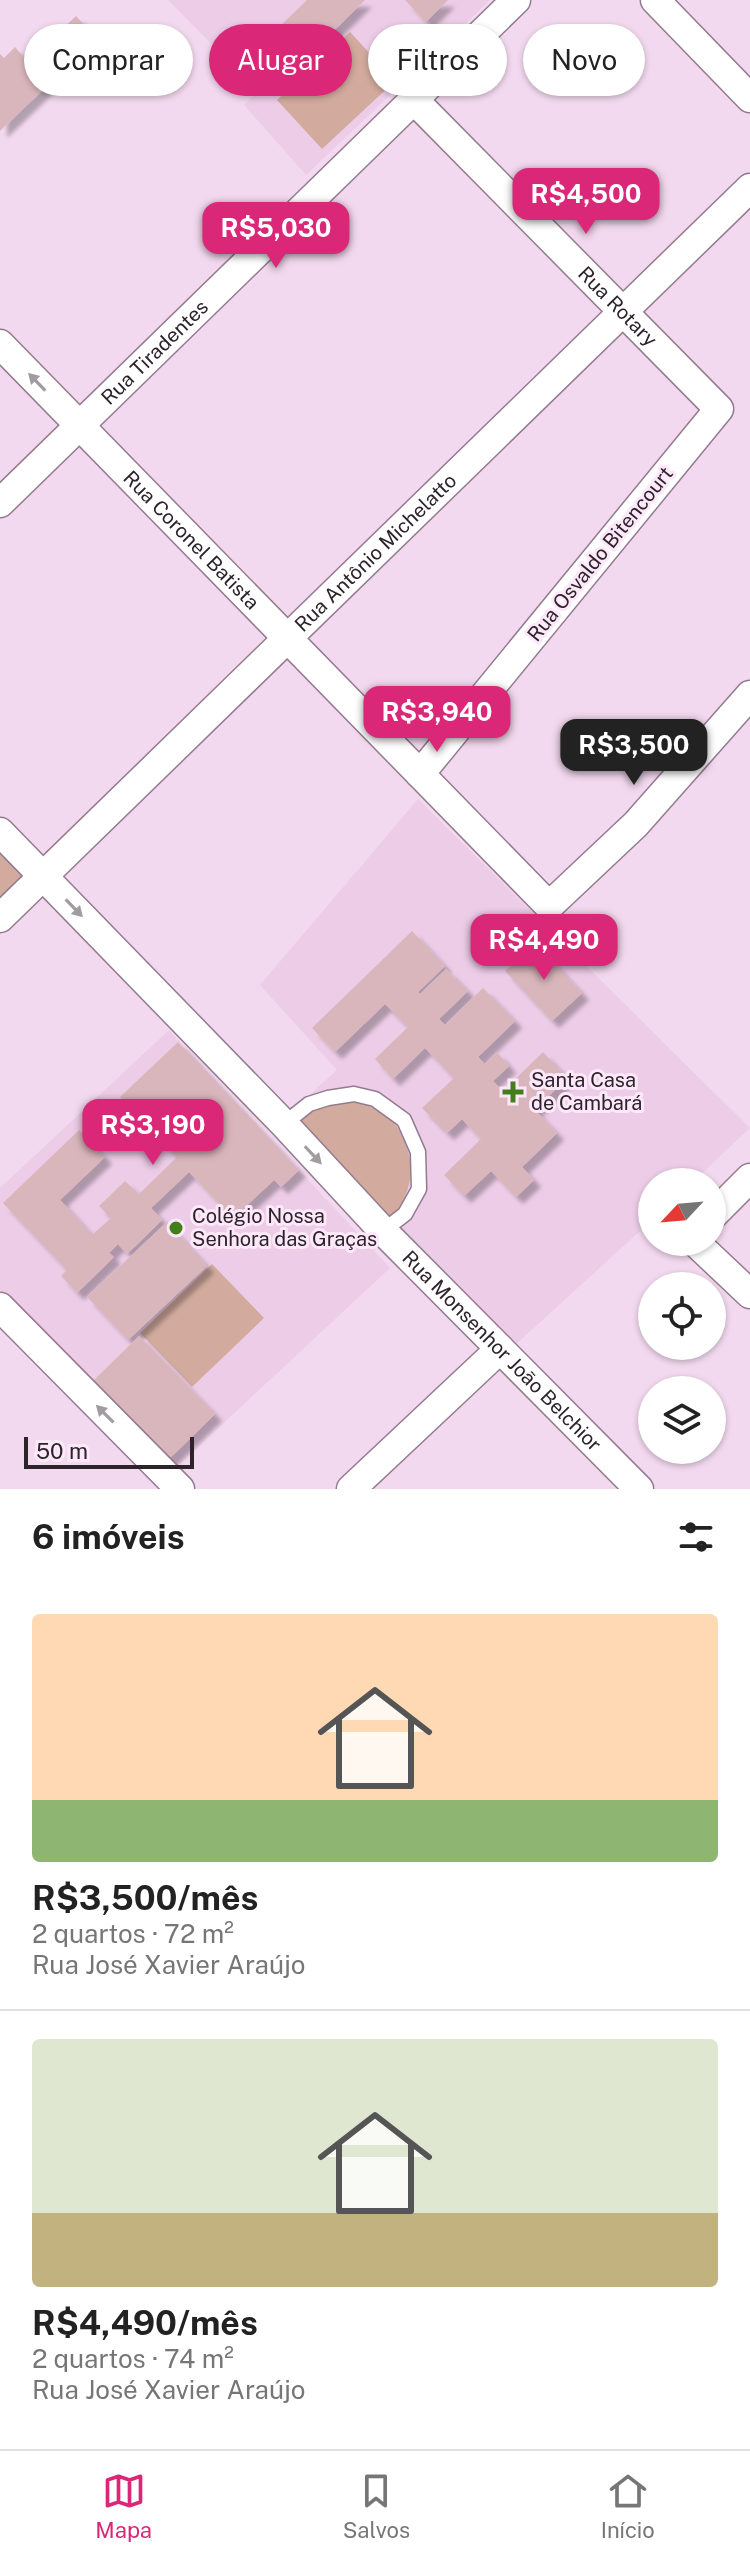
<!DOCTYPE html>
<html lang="pt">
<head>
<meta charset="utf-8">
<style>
	body { margin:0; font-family:"Public Sans",sans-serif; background:#f2f2f2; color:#222; height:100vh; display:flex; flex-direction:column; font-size:30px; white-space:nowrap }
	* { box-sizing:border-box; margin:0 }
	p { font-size:26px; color:#767676 }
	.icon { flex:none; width:44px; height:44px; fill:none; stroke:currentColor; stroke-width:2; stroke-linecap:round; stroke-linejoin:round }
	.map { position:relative; height:1489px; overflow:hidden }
	.side { display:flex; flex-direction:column; background:#fff; flex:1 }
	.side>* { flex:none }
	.top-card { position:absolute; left:24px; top:24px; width:702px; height:72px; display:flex; gap:16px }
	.needle { width:52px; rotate:244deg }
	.fabs { position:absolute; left:638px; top:1168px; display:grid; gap:16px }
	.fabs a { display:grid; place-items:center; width:88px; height:88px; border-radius:50%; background:#fff; box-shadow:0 2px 6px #0004; font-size:40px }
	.scale { position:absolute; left:24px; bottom:20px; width:170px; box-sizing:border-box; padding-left:8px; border:4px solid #2d232b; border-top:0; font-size:22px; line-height:28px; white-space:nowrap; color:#2d232b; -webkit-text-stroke:6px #fde8f9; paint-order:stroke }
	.price { position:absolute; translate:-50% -68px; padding:0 18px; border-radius:16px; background:#db2777; color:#fff; font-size:26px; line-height:52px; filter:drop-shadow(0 2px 4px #0008) }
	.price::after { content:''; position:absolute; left:50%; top:48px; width:24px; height:18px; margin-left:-12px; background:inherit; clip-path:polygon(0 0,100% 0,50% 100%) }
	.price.selected { background:#222; color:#fff }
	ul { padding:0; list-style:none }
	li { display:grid; align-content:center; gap:16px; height:424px; padding:0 32px }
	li+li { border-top:2px solid #e0e0e0 }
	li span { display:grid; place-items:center; height:248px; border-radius:8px; color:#555 }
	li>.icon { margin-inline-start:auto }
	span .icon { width:144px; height:144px; fill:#fffc; stroke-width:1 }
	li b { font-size:34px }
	h2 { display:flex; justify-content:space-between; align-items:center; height:96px; padding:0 32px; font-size:34px }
	.tag { padding:0 28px; border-radius:36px; background:#fff; box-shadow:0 2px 6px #0004; font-size:28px; line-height:72px }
	.tag.selected { background:#db2777; color:#fff }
	.tabs { display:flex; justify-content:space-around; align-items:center; height:112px; border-top:2px solid #e0e0e0; background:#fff; font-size:22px; color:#767676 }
	.tabs a { display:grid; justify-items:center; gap:4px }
	.tabs .selected { color:#db2777 }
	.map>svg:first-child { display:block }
</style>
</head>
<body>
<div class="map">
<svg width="750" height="1489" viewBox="0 0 750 1489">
	<defs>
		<filter id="shadow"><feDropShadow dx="7" dy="7" stdDeviation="2" flood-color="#0004"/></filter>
	</defs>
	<rect width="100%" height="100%" fill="#f3d9ef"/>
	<g fill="#edcce7">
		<polygon points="168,0 490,0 306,175 244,105 258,91"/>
		<polygon points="418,799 750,1128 693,1182 652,1182 652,1220 512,1348 287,1115 337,1070 260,985"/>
		<polygon points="169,1030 390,1268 170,1473 0,1290 0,1188"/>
	</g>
	<g fill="#d2aa9e">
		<polygon points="350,32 395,81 322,149 277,100"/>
		<polygon points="0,838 37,876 0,912"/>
		<path d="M351,1099C367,1104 384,1111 395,1124C399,1128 401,1136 404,1141C419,1171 408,1204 383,1226L289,1126L310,1106Z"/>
		<polygon points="212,1264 264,1318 192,1387 140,1333"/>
	</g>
	<g fill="#d9b6bc" filter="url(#shadow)">
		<polygon points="307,0 365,0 301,63 273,33"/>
		<polygon points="405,0 448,0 426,22"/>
		<polygon points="76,16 97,38 0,131 0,54 4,58 15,47 28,62"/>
		<polygon points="412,931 445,966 418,992 420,994 446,969 468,991 439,1019 445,1025 483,988 515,1021 478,1057 485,1064 497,1052 509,1066 493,1081 503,1091 543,1052 567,1078 535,1110 557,1133 522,1167 534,1180 516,1197 491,1171 464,1196 444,1175 481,1139 462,1119 447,1133 422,1108 454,1078 425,1048 393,1079 375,1059 408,1027 385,1004 335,1052 312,1028"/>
		<polygon points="535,943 582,993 552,1021 505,971"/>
		<polygon points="178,1042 299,1170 281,1187 274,1180 233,1218 189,1172 151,1208 162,1220 127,1254 118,1244 109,1253 114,1257 77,1293 61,1276 67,1270 3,1203 79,1130 105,1157 60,1200 92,1235 111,1218 99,1206 125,1181 139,1194 177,1157 120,1097"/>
		<polygon points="167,1222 207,1266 128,1340 87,1297"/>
		<polygon points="139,1336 215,1414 166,1462 90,1384"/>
	</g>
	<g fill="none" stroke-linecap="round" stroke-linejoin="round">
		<defs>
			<polyline id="service" points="284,1124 309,1104 328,1098 354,1094 375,1099 404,1120 418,1152 419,1189 405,1214 383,1231"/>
			<g id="minor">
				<polyline points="655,0 750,98"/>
				<path id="s1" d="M414,100L719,409L420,774"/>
				<path id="s2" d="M0,344L549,906L636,824L750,695"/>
				<path id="s3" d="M0,503L516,0"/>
				<path id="s4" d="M0,832L284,1124L383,1231L639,1489"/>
				<path id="s5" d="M0,918L750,188"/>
				<polyline points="712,1216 750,1178"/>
				<polyline points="695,1242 750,1294"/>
				<polyline points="0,1307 180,1489"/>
				<polyline points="351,1489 500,1349"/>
			</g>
		</defs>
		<use href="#service" stroke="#937b8f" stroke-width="17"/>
		<use href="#minor" stroke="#937b8f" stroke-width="31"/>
		<use href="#service" stroke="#fff" stroke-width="14"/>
		<use href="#minor" stroke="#fff" stroke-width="28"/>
	</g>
	<defs><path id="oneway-solid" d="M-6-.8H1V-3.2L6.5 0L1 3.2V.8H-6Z" transform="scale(2)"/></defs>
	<g fill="#a09ca0">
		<use href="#oneway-solid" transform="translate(37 382) rotate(-134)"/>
		<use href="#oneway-solid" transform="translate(74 908) rotate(46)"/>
		<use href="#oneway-solid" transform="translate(313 1155) rotate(47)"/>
		<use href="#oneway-solid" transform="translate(105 1414) rotate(-135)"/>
	</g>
	<g fill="#427f1c" stroke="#fde8f9" stroke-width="3">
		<path d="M509 1080h8v8h8v8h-8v8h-8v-8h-8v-8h8z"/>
		<circle cx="176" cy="1228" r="8"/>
	</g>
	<g text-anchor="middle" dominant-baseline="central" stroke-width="6" stroke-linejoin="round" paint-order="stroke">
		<g font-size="20" fill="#2d232b" stroke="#fde8f9">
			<text stroke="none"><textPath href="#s1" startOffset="290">Rua Rotary</textPath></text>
			<text stroke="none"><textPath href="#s3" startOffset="216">Rua Tiradentes</textPath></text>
			<text stroke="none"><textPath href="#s2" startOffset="274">Rua Coronel Batista</textPath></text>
			<text stroke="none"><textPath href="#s5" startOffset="524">Rua Antônio Michelatto</textPath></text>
			<text transform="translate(600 554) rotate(-51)">Rua Osvaldo Bitencourt</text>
			<text stroke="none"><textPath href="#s4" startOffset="722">Rua Monsenhor João Belchior</textPath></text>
		</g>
		<g font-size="20" fill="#2d232b" stroke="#fde8f9" text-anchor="start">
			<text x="531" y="1080">Santa Casa<tspan x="531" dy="23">de Cambará</tspan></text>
			<text x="192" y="1216">Colégio Nossa<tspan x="192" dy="23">Senhora das Graças</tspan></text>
		</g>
	</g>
</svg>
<div class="fabs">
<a><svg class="needle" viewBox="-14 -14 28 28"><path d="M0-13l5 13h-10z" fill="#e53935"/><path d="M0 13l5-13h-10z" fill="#767676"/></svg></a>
<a><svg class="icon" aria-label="locate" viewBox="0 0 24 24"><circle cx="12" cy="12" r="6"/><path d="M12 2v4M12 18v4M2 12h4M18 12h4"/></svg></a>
<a><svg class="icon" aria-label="layers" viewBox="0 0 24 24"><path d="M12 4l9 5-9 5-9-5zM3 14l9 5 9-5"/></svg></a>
</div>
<div class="scale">50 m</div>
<b class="price" style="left:586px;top:236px">R$4,500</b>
<b class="price" style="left:276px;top:270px">R$5,030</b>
<b class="price" style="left:437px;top:754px">R$3,940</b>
<b class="price selected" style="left:634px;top:787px">R$3,500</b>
<b class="price" style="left:544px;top:982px">R$4,490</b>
<b class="price" style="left:153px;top:1167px">R$3,190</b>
<div class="top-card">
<a class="tag">Comprar</a>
<a class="tag selected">Alugar</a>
<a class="tag">Filtros</a>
<a class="tag">Novo</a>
</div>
</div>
<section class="side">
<h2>6 imóveis<svg class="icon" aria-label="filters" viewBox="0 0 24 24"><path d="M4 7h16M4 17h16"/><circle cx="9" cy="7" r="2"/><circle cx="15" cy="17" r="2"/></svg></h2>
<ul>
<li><span style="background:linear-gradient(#ffd9b3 75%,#8fb573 0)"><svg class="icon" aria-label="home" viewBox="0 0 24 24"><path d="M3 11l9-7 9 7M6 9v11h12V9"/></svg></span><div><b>R$3,500/mês</b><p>2 quartos · 72 m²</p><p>Rua José Xavier Araújo</p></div></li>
<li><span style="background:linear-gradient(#dfe7d0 70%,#c2b280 0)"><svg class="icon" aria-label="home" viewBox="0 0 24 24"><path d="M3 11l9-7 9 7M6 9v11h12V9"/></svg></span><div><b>R$4,490/mês</b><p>2 quartos · 74 m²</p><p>Rua José Xavier Araújo</p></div></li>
</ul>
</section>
<nav class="tabs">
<a class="selected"><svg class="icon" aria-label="map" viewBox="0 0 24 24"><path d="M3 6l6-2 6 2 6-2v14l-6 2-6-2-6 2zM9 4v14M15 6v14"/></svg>Mapa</a>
<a><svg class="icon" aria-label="saved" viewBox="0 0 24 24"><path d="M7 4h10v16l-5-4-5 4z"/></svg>Salvos</a>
<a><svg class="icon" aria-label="home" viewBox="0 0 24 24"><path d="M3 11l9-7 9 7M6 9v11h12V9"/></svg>Início</a>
</nav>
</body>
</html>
